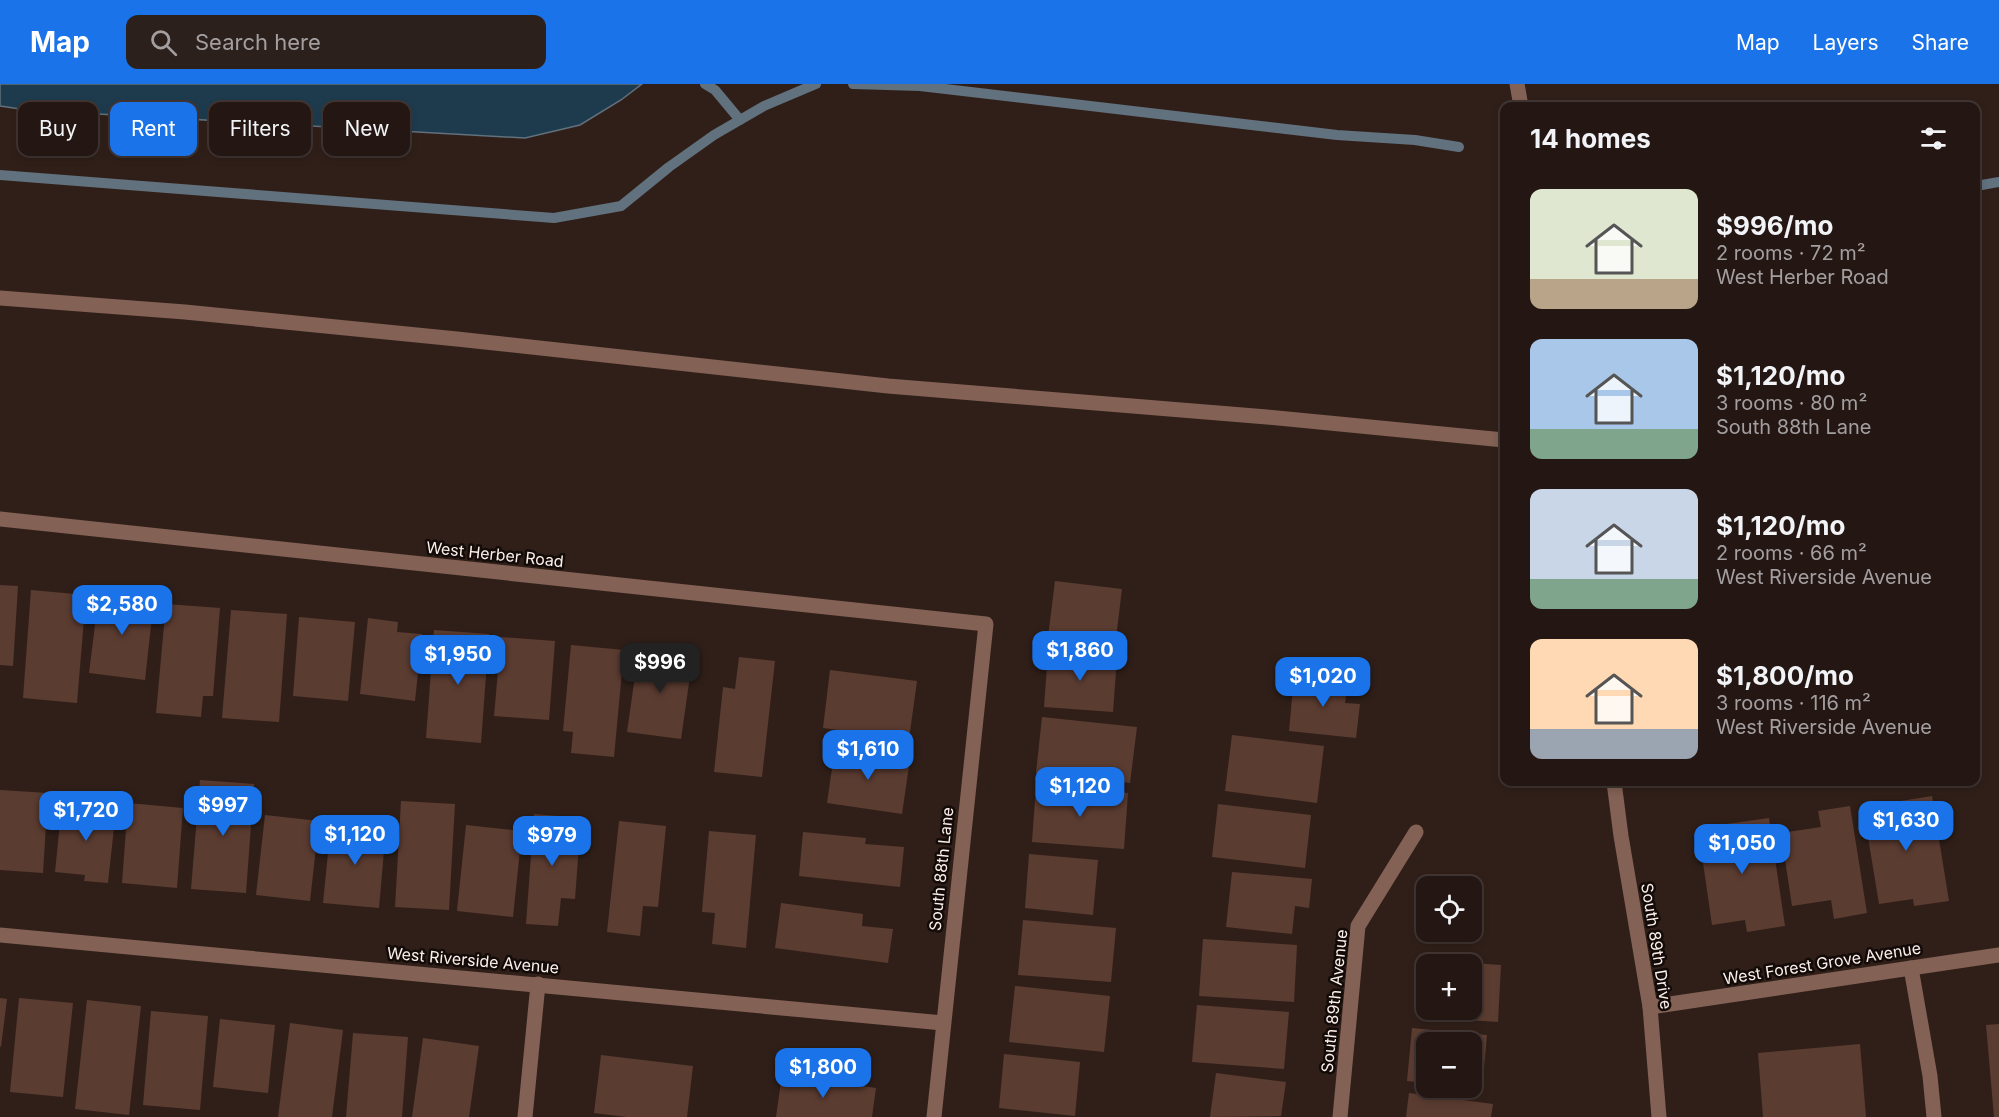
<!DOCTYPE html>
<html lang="en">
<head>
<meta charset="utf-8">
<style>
	body { margin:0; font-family:Inter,sans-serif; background:#2c201c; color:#f1f3f6; height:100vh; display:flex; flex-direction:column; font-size:22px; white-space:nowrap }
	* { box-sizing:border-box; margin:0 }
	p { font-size:20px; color:#a39fa0 }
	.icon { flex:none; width:33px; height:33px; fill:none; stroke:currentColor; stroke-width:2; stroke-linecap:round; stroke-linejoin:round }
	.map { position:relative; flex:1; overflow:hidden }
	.sheet { position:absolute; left:1500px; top:18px; width:480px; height:684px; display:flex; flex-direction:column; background:#241713; border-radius:12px; box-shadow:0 3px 9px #0003,0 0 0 2px #413633 }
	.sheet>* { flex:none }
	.hud { position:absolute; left:18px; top:18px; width:570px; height:54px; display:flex; gap:12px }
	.tools { position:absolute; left:1416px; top:792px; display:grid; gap:12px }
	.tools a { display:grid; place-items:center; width:66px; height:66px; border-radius:12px; background:#241713; box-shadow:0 3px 9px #0003,0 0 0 2px #413633; font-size:30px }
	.price { position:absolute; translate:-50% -51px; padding:0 14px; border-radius:12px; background:#1a73e8; color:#fff; font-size:20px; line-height:39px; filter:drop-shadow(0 2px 3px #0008) }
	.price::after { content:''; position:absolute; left:50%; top:36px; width:18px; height:14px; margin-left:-9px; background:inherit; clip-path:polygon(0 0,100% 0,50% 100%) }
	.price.current { background:#222; color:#fff }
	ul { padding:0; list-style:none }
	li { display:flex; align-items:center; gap:18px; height:150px; padding:0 30px }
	li span { display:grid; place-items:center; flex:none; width:168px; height:120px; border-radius:12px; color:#555 }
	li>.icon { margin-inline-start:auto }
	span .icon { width:72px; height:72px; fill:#fffc; stroke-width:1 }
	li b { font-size:26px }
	h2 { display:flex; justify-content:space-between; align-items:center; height:72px; padding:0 30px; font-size:26px }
	.pill { padding:0 21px; border-radius:12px; background:#241713; box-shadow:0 3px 9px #0003,0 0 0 2px #413633; font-size:21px; line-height:54px }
	.pill.current { background:#1a73e8; color:#fff }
	header { display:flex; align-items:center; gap:36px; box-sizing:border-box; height:84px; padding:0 30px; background:#1a73e8; color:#fff }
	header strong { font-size:28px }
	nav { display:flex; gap:33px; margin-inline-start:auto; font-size:21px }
	.search { width:420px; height:54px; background:#2c201c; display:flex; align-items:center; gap:15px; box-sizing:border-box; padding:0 21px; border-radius:12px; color:#a39fa0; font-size:22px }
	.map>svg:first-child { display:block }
</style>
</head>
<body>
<header>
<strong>Map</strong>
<div class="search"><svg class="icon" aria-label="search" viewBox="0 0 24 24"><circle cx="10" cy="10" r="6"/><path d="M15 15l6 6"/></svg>Search here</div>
<nav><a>Map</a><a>Layers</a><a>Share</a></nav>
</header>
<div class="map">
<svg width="1999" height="1033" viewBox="0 0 1999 1033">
	<rect width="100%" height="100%" fill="#301f19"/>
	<polygon fill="#1e3b4e" stroke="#61717d" stroke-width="1.5" points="0,0 642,0 621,16 580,41 525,54 27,26 0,22"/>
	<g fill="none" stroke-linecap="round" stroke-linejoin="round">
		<g stroke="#61717d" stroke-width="10">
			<polyline points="705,0 715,6 740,36"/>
			<polyline points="853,0 920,2 1337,51 1415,56 1459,63"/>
			<polyline points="0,91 554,134 621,122 669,83 714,51 764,22 816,0"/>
			<polyline points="1976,102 1999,98"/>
		</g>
	</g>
	<g fill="#5b3c31">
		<polygon points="1055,497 1122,505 1115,562 1048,553"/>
		<polygon points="0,501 18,502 13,582 0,581"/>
		<polygon points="31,506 86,511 77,619 23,614"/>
		<polygon points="99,509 154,515 145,596 89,589"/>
		<polygon points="166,520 220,524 213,612 203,612 201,633 156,629"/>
		<polygon points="231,526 287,530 279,638 222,634"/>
		<polygon points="299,533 355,538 348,617 293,612"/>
		<polygon points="368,534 398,538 397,548 422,550 415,617 360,610"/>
		<polygon points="434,546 489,550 481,659 426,654"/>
		<polygon points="501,553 555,557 549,636 494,632"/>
		<polygon points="571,561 624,566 614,673 571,669 573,648 563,647"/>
		<polygon points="639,564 693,571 681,655 627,648"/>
		<polygon points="1048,569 1117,574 1113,628 1044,623"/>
		<polygon points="739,573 775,577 762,693 714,688 723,603 735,605"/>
		<polygon points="830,586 917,597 909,655 823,644"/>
		<polygon points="1294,592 1348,597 1345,619 1360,620 1356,654 1289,647"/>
		<polygon points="1042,633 1137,643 1130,699 1036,689"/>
		<polygon points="1232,651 1324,662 1317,719 1225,707"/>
		<polygon points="835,664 910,675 902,730 827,719"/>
		<polygon points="200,696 254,700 246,809 191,805"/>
		<polygon points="1036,702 1128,709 1124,765 1032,758"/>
		<polygon points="0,706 48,709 43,789 0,786"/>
		<polygon points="1932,712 1949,817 1914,822 1913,815 1879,820 1863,723"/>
		<polygon points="401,717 455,720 449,826 395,823"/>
		<polygon points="62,719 116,725 108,799 84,797 85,791 55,788"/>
		<polygon points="128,719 183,724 177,804 122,799"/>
		<polygon points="1218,720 1311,731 1305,784 1212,773"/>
		<polygon points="1850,722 1867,829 1834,835 1831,816 1792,822 1781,749 1821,743 1818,727"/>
		<polygon points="534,730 581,734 575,815 561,814 558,842 526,840"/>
		<polygon points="265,731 319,737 310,817 256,811"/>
		<polygon points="1769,734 1785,842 1747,848 1745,836 1712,841 1698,744"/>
		<polygon points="619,737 666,742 658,823 643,822 640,852 607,848"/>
		<polygon points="331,739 386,744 379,824 323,819"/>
		<polygon points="466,741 522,747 513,833 457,827"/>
		<polygon points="709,747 756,751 746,864 712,860 715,829 702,828"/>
		<polygon points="803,748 866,754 865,760 904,763 900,803 799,792"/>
		<polygon points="1029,770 1098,776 1093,831 1025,824"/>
		<polygon points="1232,788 1312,795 1309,824 1295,822 1292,850 1226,843"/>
		<polygon points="781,819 863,830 862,842 893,845 888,879 775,864"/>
		<polygon points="1023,836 1116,844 1111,898 1018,891"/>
		<polygon points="1203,855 1297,861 1294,918 1199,912"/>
		<polygon points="1424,876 1467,879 1467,880 1426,880 1426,926 1472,926 1472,879 1501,881 1498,938 1421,933"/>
		<polygon points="1015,902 1110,912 1104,968 1009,958"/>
		<polygon points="0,914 7,915 1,963 0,962"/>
		<polygon points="19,914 73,919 63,1013 10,1008"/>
		<polygon points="87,916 141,922 129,1031 75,1025"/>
		<polygon points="1197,921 1289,928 1284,985 1192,978"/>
		<polygon points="151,927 208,932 200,1026 143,1021"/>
		<polygon points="220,935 275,941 268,1009 213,1003"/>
		<polygon points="290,939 343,946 332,1033 278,1033"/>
		<polygon points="1999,940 1999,1033 1994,1033 1986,941"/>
		<polygon points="1412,944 1487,951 1482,1005 1472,1003 1472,958 1426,958 1426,999 1407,997"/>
		<polygon points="353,949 408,953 402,1033 346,1033"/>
		<polygon points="423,954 479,962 469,1033 412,1033"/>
		<polygon points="1860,960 1866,1033 1763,1033 1758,969"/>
		<polygon points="1004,970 1080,978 1075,1032 999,1024"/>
		<polygon points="601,971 693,982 687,1033 627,1033 594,1029"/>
		<polygon points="1216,989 1286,998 1281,1032 1210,1033"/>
		<polygon points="782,990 876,1004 872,1033 776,1033"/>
		<polygon points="1409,1009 1493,1020 1491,1033 1406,1033"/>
	</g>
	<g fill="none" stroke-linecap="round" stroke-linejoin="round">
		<polyline stroke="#836155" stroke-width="15" points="0,214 185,228 457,255 888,302 1267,333 1504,356"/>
		<g stroke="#836155" stroke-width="15">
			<polyline points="1517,0 1521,22"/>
			<polyline points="0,435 986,540 934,1033"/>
			<polyline points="1614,698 1621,752 1650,923 1659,1033"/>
			<polyline points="0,851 943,939"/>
			<polyline points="1911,884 1930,992 1934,1033"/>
			<polyline points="1650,923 1999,871"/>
			<polyline points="525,1033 538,900"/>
			<polyline points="1340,1033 1358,842 1416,748"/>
		</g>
	</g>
	<g text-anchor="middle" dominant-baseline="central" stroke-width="5" stroke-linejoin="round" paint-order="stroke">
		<g font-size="16" fill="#fdf0ec" stroke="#130b08">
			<text transform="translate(495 470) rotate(6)">West Herber Road</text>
			<text transform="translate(941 785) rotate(-84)">South 88th Lane</text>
			<text transform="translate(1657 862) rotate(81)">South 89th Drive</text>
			<text transform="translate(473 876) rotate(5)">West Riverside Avenue</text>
			<text transform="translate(1822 879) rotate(-9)">West Forest Grove Avenue</text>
			<text transform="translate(1334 917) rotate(-84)">South 89th Avenue</text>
		</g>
	</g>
</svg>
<div class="tools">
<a><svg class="icon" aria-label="locate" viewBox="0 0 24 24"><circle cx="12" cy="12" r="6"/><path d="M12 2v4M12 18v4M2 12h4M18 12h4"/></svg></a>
<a>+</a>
<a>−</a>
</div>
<b class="price" style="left:122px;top:552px">$2,580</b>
<b class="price" style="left:1080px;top:598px">$1,860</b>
<b class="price" style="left:458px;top:602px">$1,950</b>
<b class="price current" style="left:660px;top:610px">$996</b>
<b class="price" style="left:1323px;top:624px">$1,020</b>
<b class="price" style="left:868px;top:697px">$1,610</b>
<b class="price" style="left:1080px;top:734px">$1,120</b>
<b class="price" style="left:223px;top:753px">$997</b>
<b class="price" style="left:86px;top:758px">$1,720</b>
<b class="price" style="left:1906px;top:768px">$1,630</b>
<b class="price" style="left:355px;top:782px">$1,120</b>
<b class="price" style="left:552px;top:783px">$979</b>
<b class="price" style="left:1742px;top:791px">$1,050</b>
<b class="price" style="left:823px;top:1015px">$1,800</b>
<div class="hud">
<a class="pill">Buy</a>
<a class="pill current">Rent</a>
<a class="pill">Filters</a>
<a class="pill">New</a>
</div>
<section class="sheet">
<h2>14 homes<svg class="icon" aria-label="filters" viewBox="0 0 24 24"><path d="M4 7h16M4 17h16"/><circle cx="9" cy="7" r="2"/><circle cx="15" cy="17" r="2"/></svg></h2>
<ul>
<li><span style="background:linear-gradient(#dfe7d0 75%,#b9a48a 0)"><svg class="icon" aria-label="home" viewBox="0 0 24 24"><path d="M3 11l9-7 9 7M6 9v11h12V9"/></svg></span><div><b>$996/mo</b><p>2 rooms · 72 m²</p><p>West Herber Road</p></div></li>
<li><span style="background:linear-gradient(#a9c7e8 75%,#7fa58c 0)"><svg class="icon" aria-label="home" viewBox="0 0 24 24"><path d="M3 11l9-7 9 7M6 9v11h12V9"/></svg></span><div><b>$1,120/mo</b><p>3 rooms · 80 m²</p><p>South 88th Lane</p></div></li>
<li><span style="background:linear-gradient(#c9d6e8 75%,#7fa58c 0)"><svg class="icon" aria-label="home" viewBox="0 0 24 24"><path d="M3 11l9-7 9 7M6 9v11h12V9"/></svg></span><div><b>$1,120/mo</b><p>2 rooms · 66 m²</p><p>West Riverside Avenue</p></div></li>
<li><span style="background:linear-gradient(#ffd9b3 75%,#9aa5b1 0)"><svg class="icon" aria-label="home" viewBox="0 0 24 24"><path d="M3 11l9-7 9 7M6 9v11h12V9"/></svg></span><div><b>$1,800/mo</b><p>3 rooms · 116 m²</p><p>West Riverside Avenue</p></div></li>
</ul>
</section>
</div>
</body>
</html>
